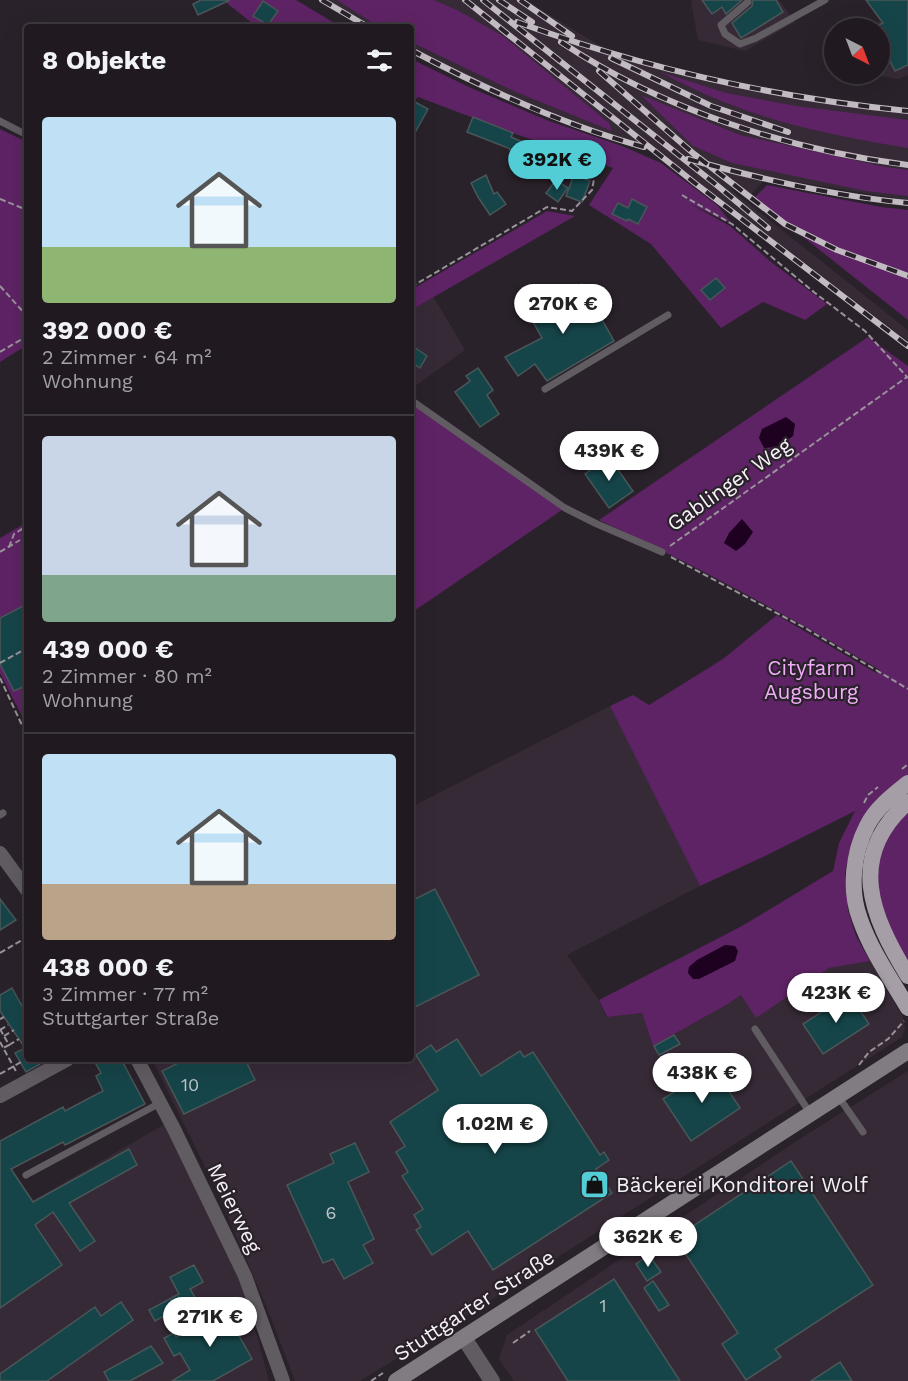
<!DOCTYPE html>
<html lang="de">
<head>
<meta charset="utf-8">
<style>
	body { margin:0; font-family:"Work Sans",sans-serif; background:#2d272d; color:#f1f3f6; height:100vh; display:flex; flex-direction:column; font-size:22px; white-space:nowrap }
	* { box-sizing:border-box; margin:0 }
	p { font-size:20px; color:#a2a1a5 }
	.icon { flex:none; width:33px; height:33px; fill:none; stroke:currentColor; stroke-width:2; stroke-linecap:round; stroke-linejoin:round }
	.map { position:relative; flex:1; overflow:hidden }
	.sheet { position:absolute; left:24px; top:24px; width:390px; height:1038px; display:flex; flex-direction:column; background:#201a20; border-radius:6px; box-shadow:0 6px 24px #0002,0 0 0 2px #3d383e }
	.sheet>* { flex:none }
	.needle { width:39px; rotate:138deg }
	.fabs { position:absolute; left:824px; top:18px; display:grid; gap:12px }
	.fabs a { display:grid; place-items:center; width:66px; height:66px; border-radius:50%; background:#201a20; box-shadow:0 6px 24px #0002,0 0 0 2px #3d383e; font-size:30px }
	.price { position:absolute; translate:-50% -51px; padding:0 14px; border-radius:21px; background:#fff; color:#222; font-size:20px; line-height:39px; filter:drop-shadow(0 2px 3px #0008) }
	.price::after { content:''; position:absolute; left:50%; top:36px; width:18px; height:14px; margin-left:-9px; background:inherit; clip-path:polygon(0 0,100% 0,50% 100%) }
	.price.active { background:#52ccd5; color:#111 }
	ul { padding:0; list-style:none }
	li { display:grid; align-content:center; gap:12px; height:318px; padding:0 18px }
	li+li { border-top:2px solid #3d383e }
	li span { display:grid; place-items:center; height:186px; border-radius:6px; color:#555 }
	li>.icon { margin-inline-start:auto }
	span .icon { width:108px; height:108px; fill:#fffc; stroke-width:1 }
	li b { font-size:26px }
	h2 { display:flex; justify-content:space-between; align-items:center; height:72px; padding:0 18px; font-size:26px }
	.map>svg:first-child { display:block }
</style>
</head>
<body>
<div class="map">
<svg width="908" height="1381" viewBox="0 0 908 1381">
	<rect width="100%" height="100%" fill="#2a222b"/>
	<g fill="#362a36">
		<polygon points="326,0 525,0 607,50 650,62 750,87 868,105 908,109 908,200 767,177 750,196 729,188 908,330 908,341 698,182 636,142 592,128 494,89 454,70 411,48 411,27 372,27"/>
		<polygon points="693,0 779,0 795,22 745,51 698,40 691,1"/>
		<polygon points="908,5 908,75 899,79 870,74 879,74 879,28 868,28"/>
		<polygon points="433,296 465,350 411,389 411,310"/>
		<polygon points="610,706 700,886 567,955 599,1000 606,1017 642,1013 653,1046 728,1004 741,995 756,1017 829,968 870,961 903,1017 905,1028 902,1037 472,1312 360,1381 295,1381 268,1310 217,1191 152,1059 411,1059 411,807"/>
		<polygon points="908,1071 908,1381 514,1381 499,1359 507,1335 795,1142"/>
		<polygon points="165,1124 242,1282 269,1381 0,1381 0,1224 34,1200"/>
	</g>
	<g fill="#5e2364">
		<polygon points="223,0 296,0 341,27 257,27"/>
		<polygon points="337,0 434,0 459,11 503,36 609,123 612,131 516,92 411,42 411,27 379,27"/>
		<polygon points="411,59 471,88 549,121 622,146 661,163 717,205 732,224 690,204 730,226 771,262 827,304 805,320 763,302 721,328 651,244 589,205 613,168 513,133 418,97 411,102"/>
		<path d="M660,72L726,93L796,106L908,120V148C849,138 788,127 732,105C707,96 683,84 660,72Z"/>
		<polygon points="641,95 740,135 885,167 908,170 908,196 866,191 732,163 693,146"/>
		<polygon points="0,129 27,142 27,345 0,362"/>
		<polygon points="767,185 881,207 908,210 908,320 754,198"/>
		<polygon points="547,211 575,216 411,310 411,290"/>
		<path d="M868,337L908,366V775L901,780L849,852L845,874L848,910L856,936L870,961L829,968L756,1018L741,995L728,1004L653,1046L642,1013L607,1017L599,1000L742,926L833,871L839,843L855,811L765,856L700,886L610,706L633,695L649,705L723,659L777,615L876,673L880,670C788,616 695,565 599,520Z"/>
		<polygon points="411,400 565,508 411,613"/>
		<polygon points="27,522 27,726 0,673 0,538"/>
		<polygon points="908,812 908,963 877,902 877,859 890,830"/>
	</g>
	<g fill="#1e0121">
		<polygon points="786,417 795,424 793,436 777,447 764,448 759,438 762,429"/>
		<polygon points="742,519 753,532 745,544 736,551 724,543 729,533"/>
		<polygon points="725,945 735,946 738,951 735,961 699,979 693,979 688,973 689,967 697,960"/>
	</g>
	<g fill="#164549" stroke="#495758" stroke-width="1.5">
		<polygon points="201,0 230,0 198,15 193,4"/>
		<polygon points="702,0 742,0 726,14 722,7 712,14"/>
		<polygon points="753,0 776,0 783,12 741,38 732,23 752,6"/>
		<polygon points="866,0 908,0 908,65 895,71 888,57 879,61 879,25 883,23"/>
		<polygon points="263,1 278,11 268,25 253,16"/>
		<polygon points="415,102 428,109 411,140 411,110"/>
		<polygon points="473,117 513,133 511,137 525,143 521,153 467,132"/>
		<polygon points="486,175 494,194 497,192 506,204 490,215 478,197 471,183"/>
		<polygon points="574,175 590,181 582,202 566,196"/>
		<polygon points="556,180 568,188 558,202 546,193"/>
		<polygon points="632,199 647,207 638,224 628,219 627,221 612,214 618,203 628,208"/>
		<polygon points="716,278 725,288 710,300 701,290"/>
		<polygon points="582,284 614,341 547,381 535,364 518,376 505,357 542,338 528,313"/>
		<polygon points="411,345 427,356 420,368 411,362"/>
		<polygon points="478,368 493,390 487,395 499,414 480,427 455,392 470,381 466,376"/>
		<polygon points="609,457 633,491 609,508 585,474"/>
		<polygon points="27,604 27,685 14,691 0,664 0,618"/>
		<polygon points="435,889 479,975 411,1009 411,901"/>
		<polygon points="0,899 16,920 0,930"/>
		<polygon points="12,988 27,1015 27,1059 49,1059 26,1072 15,1053 25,1048 0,1011 0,995"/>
		<polygon points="849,994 869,1024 823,1054 803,1024"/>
		<polygon points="674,1035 680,1044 659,1055 654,1046"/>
		<polygon points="457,1039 481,1076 520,1051 524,1057 533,1052 600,1155 604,1152 609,1160 596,1169 612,1193 493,1270 468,1231 432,1255 416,1230 421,1227 414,1215 423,1209 402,1176 408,1172 396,1152 405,1146 390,1122 438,1090 416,1055 431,1045 436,1052"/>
		<polygon points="93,1059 121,1059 145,1104 65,1145 63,1142 11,1169 33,1202 129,1149 137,1165 69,1203 95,1241 80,1251 53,1212 35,1225 62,1265 0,1308 0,1141 63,1107 65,1111 103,1091 96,1076 101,1073"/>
		<polygon points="186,1059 245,1059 255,1080 184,1114 162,1071"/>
		<polygon points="713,1067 740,1108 691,1141 663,1099"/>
		<polygon points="355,1143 369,1172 348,1182 374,1239 363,1245 373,1263 344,1279 333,1259 323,1263 287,1185 334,1163 330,1154"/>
		<polygon points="791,1161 873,1285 775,1349 781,1357 746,1380 722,1344 738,1333 675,1238"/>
		<polygon points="649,1255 661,1272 647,1281 636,1264"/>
		<polygon points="194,1265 203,1282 190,1289 196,1299 155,1321 149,1310 179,1294 170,1277"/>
		<polygon points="614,1279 680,1381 568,1381 535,1330"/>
		<polygon points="653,1281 669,1305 659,1311 644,1288"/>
		<polygon points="121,1302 133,1320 47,1381 0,1381 0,1374 95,1307 101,1316"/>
		<polygon points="230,1306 238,1320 232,1323 252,1359 213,1381 172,1381 190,1370 180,1353 174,1356 164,1338 174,1333 176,1337"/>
		<polygon points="151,1346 163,1363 130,1381 109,1381 104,1372"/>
		<polygon points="840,1362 852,1381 811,1381"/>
	</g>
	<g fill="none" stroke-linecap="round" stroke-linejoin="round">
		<g stroke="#99939a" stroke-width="2" stroke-dasharray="6 3" stroke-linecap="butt">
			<polyline points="682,195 732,224 815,293 865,331 908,378"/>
			<polyline points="0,199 27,210"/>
			<polyline points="0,286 27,316"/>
			<polyline points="411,287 547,207 572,211 592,190 594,179 586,173 574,171 559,172 535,159 509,150"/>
			<polyline points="0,352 27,336"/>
			<polyline points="670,546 907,377"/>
			<polyline points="9,547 14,534 27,526"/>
			<polyline points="0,552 20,540"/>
			<polyline points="671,557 805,628 908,689"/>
			<polyline points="0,663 27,648"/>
			<polyline points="0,678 27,736"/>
			<polyline points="902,769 908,764"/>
			<polyline points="864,803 868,795 878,787"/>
			<polyline points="0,953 27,937"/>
			<polyline points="0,1019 4,1017"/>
			<polyline points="0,1029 9,1045 3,1048"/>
			<polyline points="0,1030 8,1025"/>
			<polyline points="4,1036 14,1030"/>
			<polyline points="0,1042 17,1073"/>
			<polyline points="9,1045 19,1039"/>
			<polyline points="859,1065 869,1052 888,1039 904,1021"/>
			<polyline points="0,1074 21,1062"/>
			<polyline points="513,1343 530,1331"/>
			<polyline points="371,1381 383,1373"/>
		</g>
		<g stroke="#605c61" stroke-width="7">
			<polyline points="748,2 721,25 725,34 740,44 756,38 825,0"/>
			<polyline points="0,121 27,135"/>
			<polyline points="545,389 668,315"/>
			<polyline points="411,400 565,508 597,524 662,552"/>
			<polyline points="0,815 3,813"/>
			<polyline points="755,1029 810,1113"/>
			<polyline points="838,1096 863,1132"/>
			<polyline points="26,1175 160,1103"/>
		</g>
		<g stroke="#605c61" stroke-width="14">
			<polyline points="0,853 27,890"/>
			<polyline points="137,1059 174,1129 245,1276 283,1381"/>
			<polyline points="0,1096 68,1059"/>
		</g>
		<polyline stroke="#605c61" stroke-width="16" points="464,1338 492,1381"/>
		<polyline stroke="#817b82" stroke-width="16" points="396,1381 908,1051"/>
		<g stroke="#a69ea7" stroke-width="16">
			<path d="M908,783C893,795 876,808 867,826C853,853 849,890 860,919C871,951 891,979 908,1008"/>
			<path d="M908,802C846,856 871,916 908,976"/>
		</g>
		<defs>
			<g id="rail">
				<polyline points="322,0 368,27"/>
				<polyline points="465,0 696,184 908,346"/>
				<polyline points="483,0 719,187 768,228"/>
				<polyline points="499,0 532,22"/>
				<polyline points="520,0 572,36"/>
				<path d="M517,22C643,68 775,98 908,111"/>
				<path d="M561,42C661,109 789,150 908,165"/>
				<path d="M411,50C485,89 563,125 644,147"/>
				<polyline points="611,58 711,106 788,132"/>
				<polyline points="599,71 694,154 785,224 837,250 908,276"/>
				<path d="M688,159C760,179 833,196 908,203"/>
			</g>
		</defs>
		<use href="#rail" stroke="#c2bcc2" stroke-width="6"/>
		<use href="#rail" stroke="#2a222b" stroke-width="4" stroke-dasharray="11" stroke-linecap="butt"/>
	</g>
	<defs>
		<symbol id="shop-square" viewBox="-11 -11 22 22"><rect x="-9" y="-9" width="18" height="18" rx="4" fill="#52ccd5" stroke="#2a222b"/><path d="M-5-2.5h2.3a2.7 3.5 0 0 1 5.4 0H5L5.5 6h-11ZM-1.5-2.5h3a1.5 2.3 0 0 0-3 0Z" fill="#111"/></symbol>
	</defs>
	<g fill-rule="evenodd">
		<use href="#shop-square" x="578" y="1168" width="33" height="33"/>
	</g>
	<g text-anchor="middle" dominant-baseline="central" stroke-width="4.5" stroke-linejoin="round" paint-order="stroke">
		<g font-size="18" fill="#bdc5ca">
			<text x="190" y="1084">10</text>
			<text x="331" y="1212">6</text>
			<text x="603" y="1305">1</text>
		</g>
		<g font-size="21" fill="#f5f0f5" stroke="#2a222b">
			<text transform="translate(729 484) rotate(-35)">Gablinger Weg</text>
			<text transform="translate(235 1208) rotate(64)">Meierweg</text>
			<text transform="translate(474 1305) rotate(-33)">Stuttgarter Straße</text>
		</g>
		<g font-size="21" fill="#f1adf7" stroke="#2a222b">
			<text x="811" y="667">Cityfarm<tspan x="811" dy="24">Augsburg</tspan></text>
		</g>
		<g font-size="21" fill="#f5f0f5" stroke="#2a222b" text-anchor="start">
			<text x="616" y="1184">Bäckerei Konditorei Wolf</text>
		</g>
	</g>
</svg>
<div class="fabs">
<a><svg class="needle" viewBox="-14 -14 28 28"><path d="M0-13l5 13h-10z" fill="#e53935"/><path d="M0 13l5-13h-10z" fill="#a2a1a5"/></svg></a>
</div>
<b class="price active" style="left:557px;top:191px">392K €</b>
<b class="price" style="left:563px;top:335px">270K €</b>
<b class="price" style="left:609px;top:482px">439K €</b>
<b class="price" style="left:836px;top:1024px">423K €</b>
<b class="price" style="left:702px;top:1104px">438K €</b>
<b class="price" style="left:495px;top:1155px">1.02M €</b>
<b class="price" style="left:648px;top:1268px">362K €</b>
<b class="price" style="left:210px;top:1348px">271K €</b>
<section class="sheet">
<h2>8 Objekte<svg class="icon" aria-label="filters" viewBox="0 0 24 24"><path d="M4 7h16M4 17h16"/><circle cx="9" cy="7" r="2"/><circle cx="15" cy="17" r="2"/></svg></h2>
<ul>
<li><span style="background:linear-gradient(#bfe0f5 70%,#8fb573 0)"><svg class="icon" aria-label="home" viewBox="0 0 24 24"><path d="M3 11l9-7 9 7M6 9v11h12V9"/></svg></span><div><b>392 000 €</b><p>2 Zimmer · 64 m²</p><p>Wohnung</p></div></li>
<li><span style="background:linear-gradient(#c9d6e8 75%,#7fa58c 0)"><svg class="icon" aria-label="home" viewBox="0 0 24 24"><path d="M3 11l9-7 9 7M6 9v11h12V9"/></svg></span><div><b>439 000 €</b><p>2 Zimmer · 80 m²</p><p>Wohnung</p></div></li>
<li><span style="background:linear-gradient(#bfe0f5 70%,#b9a48a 0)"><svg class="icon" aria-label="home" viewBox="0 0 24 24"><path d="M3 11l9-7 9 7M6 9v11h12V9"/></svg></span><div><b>438 000 €</b><p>3 Zimmer · 77 m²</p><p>Stuttgarter Straße</p></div></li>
</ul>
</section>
</div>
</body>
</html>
